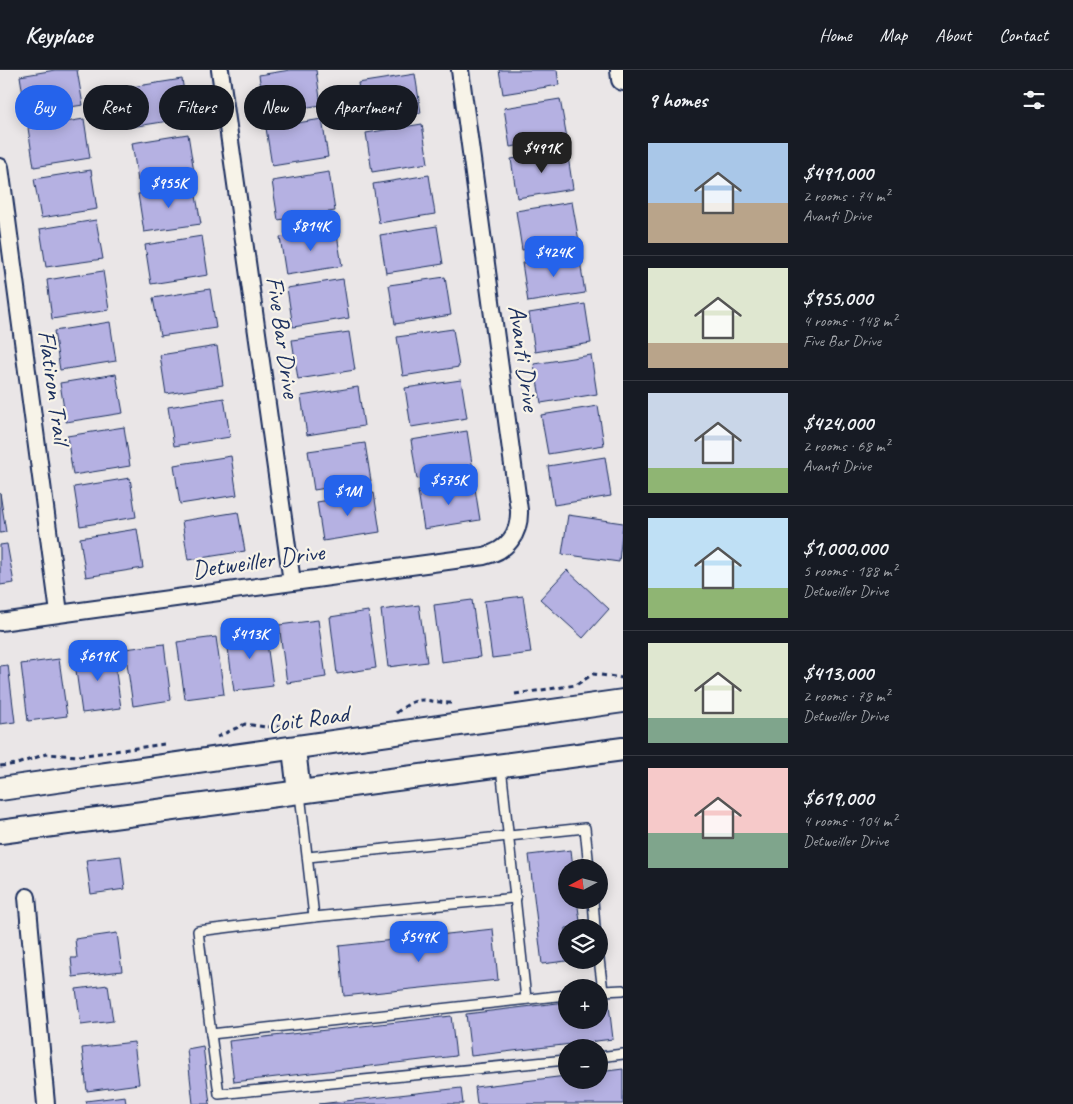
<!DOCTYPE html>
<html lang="en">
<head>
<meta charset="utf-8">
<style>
	body { margin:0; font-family:Caveat,sans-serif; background:#20242c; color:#f1f3f6; height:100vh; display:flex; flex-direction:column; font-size:19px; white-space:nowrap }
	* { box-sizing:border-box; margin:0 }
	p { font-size:16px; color:#9ea1a6 }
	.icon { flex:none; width:28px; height:28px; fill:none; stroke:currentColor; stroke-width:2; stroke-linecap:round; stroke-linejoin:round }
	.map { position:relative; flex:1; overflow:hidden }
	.side { display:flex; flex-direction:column; background:#171b24; width:450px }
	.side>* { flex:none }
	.top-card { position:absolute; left:15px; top:15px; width:475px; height:45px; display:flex; gap:10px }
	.needle { width:32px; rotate:263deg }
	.controls { position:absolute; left:558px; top:789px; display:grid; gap:10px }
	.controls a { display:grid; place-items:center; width:50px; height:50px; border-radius:50%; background:#171b24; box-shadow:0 2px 12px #0003; font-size:25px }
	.price { position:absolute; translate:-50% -42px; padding:0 11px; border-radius:10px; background:#2563eb; color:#fff; font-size:16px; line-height:32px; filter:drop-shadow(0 1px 2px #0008) }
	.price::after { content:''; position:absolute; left:50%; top:30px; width:15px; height:11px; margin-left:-8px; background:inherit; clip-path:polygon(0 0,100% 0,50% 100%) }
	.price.selected { background:#222; color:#fff }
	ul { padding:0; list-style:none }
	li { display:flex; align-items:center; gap:15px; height:125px; padding:0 25px }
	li+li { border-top:1px solid #363941 }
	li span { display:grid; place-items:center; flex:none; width:140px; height:100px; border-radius:0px; color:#555 }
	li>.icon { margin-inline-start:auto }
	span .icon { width:60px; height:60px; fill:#fffc; stroke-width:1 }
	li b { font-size:21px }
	h2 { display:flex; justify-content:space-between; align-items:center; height:60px; padding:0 25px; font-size:21px }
	.chip { padding:0 18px; border-radius:22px; background:#171b24; box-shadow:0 2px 12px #0003; font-size:18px; line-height:45px }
	.chip.selected { background:#2563eb; color:#fff }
	header { display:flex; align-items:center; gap:30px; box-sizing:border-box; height:70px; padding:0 25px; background:#171b24; border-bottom:1px solid #363941 }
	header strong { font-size:24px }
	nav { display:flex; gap:28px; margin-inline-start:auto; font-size:18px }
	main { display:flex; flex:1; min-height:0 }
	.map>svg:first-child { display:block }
</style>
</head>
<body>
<header>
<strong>Keyplace</strong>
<nav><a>Home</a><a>Map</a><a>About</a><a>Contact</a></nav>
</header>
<main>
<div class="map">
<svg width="623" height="1034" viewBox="0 0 623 1034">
	<rect width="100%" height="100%" fill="#eae6e7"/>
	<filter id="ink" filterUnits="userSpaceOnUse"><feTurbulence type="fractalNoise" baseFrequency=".02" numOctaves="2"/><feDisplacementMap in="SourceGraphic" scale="10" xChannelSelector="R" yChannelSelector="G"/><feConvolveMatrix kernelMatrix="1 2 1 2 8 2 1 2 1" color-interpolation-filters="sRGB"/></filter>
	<g filter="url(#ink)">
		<g fill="#b5b1e2" stroke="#1b2f5e">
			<polygon points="55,0 77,0 83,35 26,44 20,6"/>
			<polygon points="290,0 316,0 321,35 265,44 259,5"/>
			<polygon points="499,0 557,0 559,15 503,24"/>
			<polygon points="415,4 421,43 364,52 358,13"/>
			<polygon points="182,9 188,48 131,57 125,18"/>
			<polygon points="560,29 567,68 510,77 504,38"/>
			<polygon points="84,49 90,88 34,97 28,58"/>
			<polygon points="322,49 328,87 272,96 266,58"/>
			<polygon points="422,54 428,93 372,102 366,63"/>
			<polygon points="188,64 194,102 138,111 132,73"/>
			<polygon points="567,80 573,119 517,128 511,89"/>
			<polygon points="91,100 97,139 41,148 34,109"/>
			<polygon points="329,102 335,141 278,150 272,111"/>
			<polygon points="429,105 435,144 379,153 373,114"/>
			<polygon points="194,115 201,154 144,162 138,124"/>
			<polygon points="572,132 579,171 522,180 516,141"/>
			<polygon points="96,150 103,189 46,197 40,159"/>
			<polygon points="437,156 443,194 386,203 380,165"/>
			<polygon points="336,158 342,196 286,205 280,167"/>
			<polygon points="202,166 208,205 151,214 145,175"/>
			<polygon points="579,184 585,223 528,232 522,193"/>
			<polygon points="103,201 109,240 52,249 47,210"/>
			<polygon points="445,207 451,245 395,254 389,215"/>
			<polygon points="343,209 349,248 293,257 287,218"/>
			<polygon points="210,219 216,258 160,266 153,228"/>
			<polygon points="585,234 591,273 535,282 529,243"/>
			<polygon points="110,252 116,291 60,300 54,261"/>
			<polygon points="453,259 459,297 403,306 397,267"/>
			<polygon points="349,262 355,300 298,309 292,270"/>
			<polygon points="217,276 223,315 166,324 160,285"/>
			<polygon points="591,285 597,324 541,333 534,294"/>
			<polygon points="116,304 123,343 66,352 60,313"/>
			<polygon points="461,310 467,348 411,357 405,318"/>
			<polygon points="358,317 364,356 307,365 301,326"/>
			<polygon points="224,328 230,367 174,376 168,337"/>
			<polygon points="598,336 604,375 548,384 541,345"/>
			<polygon points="124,357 130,396 73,405 67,366"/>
			<polygon points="467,361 473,400 417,409 411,370"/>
			<polygon points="365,373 371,411 314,420 308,381"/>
			<polygon points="231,386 237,425 180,434 174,395"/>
			<polygon points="605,387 611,426 554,435 548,396"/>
			<polygon points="130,408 136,447 80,456 74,417"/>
			<polygon points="474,412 480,450 424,459 418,421"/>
			<polygon points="0,423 6,462 0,463"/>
			<polygon points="374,423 380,462 323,471 317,432"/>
			<polygon points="238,442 245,481 188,490 182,451"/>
			<polygon points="568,445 623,453 619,492 562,484"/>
			<polygon points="137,459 143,498 86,507 80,468"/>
			<polygon points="7,474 14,513 0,515 0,475"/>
			<polygon points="567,500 609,539 583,568 540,529"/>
			<polygon points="523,526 531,583 492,588 484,531"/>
			<polygon points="472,530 480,587 441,592 434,535"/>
			<polygon points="419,535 427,592 388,597 381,540"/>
			<polygon points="368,541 376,598 337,604 330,547"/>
			<polygon points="318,550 326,607 287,613 279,555"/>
			<polygon points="265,559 273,616 234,621 226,564"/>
			<polygon points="216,567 224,624 185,629 177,572"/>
			<polygon points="164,574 171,630 133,636 125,579"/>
			<polygon points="113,581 121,638 82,643 74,586"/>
			<polygon points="59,589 67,646 28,651 21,594"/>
			<polygon points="8,595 15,652 0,654 0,596"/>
			<polygon points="571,780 573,798 566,798 566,830 577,830 581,858 566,858 566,890 574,890 542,894 529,785"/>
			<polygon points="121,786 125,819 91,824 86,790"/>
			<polygon points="493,859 498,910 344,926 339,876"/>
			<polygon points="117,863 122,901 73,907 71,888 77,888 75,869"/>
			<polygon points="108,915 113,951 81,955 76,919"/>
			<polygon points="608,927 613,969 471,986 466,944 566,932 566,950 599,950 599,928"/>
			<polygon points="451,946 456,986 234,1012 229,971"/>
			<polygon points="134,972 139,1014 87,1021 82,978"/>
			<polygon points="203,976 210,1034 193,1034 187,979"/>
			<polygon points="623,999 623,1034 477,1034 475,1017 566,1006 566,1010 599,1010 599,1002"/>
			<polygon points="461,1018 463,1034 319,1034"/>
			<polygon points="125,1026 126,1034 87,1034 86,1031"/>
		</g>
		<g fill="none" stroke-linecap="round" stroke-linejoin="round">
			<defs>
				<g id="lane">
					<polyline points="501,697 526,929"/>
					<polyline points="300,724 314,847 198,861 211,964 566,925"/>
					<polyline points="308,787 585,758 589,798"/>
					<polyline points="593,830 595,858"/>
					<polyline points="314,847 516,828"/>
					<polyline points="599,889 603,921 623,920"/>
					<polyline points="211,964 219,1024 566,990"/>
					<polyline points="599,987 623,984"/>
				</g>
				<g id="street">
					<polyline points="220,0 292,512"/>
					<polyline points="0,97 59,543"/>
					<path d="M0,552L484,486C507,481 520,464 519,440L460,0"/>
					<polyline points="27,827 46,1034"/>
				</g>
				<g id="secondary">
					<polyline points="622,0 623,9"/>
					<polyline points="294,679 299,722"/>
					<polyline points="0,719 623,631"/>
					<polyline points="0,762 623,679"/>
				</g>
			</defs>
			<use href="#lane" stroke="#1b2f5e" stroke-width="12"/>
			<use href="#street" stroke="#1b2f5e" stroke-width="20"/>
			<use href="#secondary" stroke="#1b2f5e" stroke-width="26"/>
			<g stroke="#1b2f5e" stroke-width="3" stroke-dasharray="5 4" stroke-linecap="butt">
				<polyline points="515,624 576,615 593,604 623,608"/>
				<path d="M396,643C422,622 424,633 454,633"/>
				<polyline points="217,667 245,654 265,657 288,656"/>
				<polyline points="0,696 17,694 46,684 79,686 164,674"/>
			</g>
			<use href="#lane" stroke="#f7f3e8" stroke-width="9"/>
			<use href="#street" stroke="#f7f3e8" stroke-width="16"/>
			<use href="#secondary" stroke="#f7f3e8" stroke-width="22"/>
		</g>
	</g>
	<g text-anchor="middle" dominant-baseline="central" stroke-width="4.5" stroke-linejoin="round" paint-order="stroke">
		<g font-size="25" fill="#1b2f5e" stroke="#f7f3e8">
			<text transform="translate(283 267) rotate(82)">Five Bar Drive</text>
			<text transform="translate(524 288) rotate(82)">Avanti Drive</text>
			<text transform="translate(54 317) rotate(82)">Flatiron Trail</text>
			<text transform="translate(258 491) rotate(-8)">Detweiller Drive</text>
			<text transform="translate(308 649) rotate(-8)">Coit Road</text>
		</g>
	</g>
</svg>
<div class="controls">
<a><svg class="needle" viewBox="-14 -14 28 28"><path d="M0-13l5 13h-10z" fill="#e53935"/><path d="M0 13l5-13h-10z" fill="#9ea1a6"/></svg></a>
<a><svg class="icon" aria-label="layers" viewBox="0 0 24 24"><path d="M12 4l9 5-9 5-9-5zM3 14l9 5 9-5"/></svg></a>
<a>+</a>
<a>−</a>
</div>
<b class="price selected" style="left:542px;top:104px">$491K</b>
<b class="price" style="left:169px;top:139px">$955K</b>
<b class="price" style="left:311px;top:182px">$814K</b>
<b class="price" style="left:554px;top:208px">$424K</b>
<b class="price" style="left:449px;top:436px">$575K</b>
<b class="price" style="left:348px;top:447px">$1M</b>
<b class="price" style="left:250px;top:590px">$413K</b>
<b class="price" style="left:98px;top:612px">$619K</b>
<b class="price" style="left:419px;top:893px">$549K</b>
<div class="top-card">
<a class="chip selected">Buy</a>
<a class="chip">Rent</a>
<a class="chip">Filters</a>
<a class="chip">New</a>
<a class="chip">Apartment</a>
</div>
</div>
<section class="side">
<h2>9 homes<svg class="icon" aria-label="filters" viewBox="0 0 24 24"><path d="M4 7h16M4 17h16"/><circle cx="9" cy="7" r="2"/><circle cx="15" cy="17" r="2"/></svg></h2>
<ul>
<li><span style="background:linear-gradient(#a9c7e8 60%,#b9a48a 0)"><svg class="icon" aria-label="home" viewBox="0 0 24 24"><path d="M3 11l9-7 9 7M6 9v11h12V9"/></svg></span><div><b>$491,000</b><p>2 rooms · 74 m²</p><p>Avanti Drive</p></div></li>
<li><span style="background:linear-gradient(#dfe7d0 75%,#b9a48a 0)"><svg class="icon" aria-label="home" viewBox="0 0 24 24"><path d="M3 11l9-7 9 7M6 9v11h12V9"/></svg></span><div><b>$955,000</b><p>4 rooms · 148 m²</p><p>Five Bar Drive</p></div></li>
<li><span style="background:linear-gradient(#c9d6e8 75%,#8fb573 0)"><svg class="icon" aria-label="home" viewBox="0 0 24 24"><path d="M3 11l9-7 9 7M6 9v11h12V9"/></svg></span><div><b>$424,000</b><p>2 rooms · 68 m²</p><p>Avanti Drive</p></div></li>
<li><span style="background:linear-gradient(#bfe0f5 70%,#8fb573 0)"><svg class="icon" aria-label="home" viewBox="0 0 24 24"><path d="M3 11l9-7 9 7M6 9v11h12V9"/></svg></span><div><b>$1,000,000</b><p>5 rooms · 188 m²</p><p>Detweiller Drive</p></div></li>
<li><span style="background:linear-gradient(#dfe7d0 75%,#7fa58c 0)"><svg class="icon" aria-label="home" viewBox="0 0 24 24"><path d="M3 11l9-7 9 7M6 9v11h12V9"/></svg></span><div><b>$413,000</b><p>2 rooms · 78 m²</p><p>Detweiller Drive</p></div></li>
<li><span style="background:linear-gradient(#f6c9c9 65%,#7fa58c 0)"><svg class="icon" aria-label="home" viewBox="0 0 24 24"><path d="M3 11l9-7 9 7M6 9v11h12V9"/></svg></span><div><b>$619,000</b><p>4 rooms · 104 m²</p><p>Detweiller Drive</p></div></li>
</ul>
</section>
</main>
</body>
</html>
